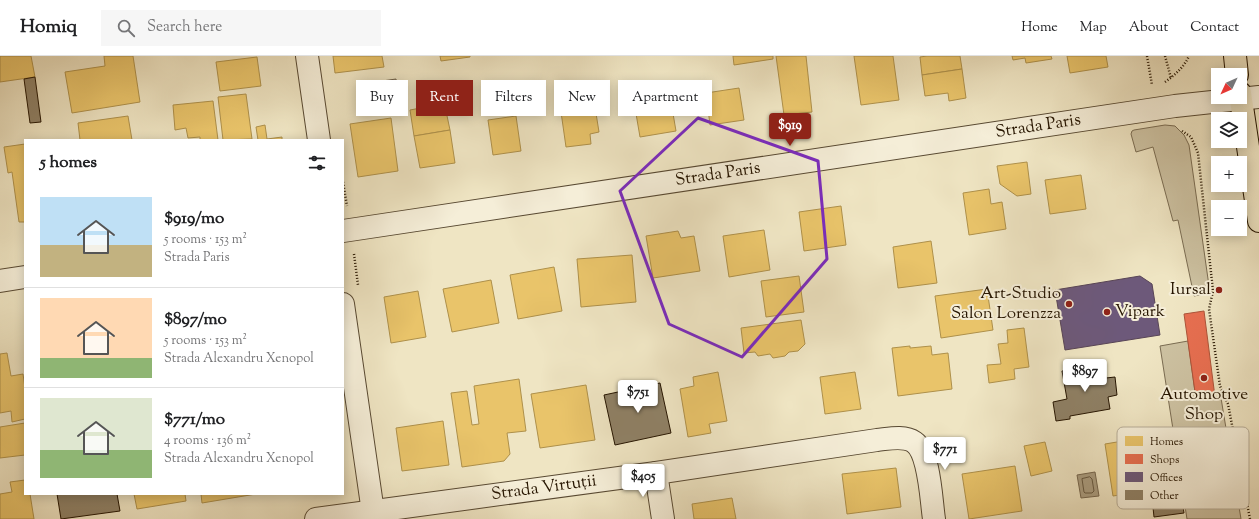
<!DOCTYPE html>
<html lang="en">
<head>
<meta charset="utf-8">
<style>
	body { margin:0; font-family:"Sorts Mill Goudy",serif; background:#f6f6f6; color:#202124; height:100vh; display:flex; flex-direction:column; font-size:15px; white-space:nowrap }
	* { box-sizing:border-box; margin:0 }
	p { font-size:13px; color:#757577 }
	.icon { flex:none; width:22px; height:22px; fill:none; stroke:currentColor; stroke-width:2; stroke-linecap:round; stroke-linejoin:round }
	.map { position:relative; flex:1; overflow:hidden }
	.drawer { position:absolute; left:24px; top:83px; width:320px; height:356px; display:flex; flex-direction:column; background:#fff; border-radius:0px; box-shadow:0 2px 10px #0003 }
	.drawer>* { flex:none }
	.banner { position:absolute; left:356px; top:24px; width:380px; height:36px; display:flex; gap:8px }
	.needle { width:26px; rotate:226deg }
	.tools { position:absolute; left:1211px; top:12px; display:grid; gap:8px }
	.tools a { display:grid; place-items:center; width:36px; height:36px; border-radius:0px; background:#fff; box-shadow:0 2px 10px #0003; font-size:20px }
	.price { position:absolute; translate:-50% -34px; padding:0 9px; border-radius:4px; background:#fff; color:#222; font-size:13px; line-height:26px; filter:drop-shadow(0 1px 2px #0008) }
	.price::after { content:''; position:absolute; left:50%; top:24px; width:12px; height:9px; margin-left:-6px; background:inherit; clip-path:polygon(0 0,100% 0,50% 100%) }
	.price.on { background:#8f2418; color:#fff }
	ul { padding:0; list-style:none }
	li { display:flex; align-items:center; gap:12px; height:100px; padding:0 16px }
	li+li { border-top:1px solid #e0e0e0 }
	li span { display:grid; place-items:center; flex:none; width:112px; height:80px; border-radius:0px; color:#555 }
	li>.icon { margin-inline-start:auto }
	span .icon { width:48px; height:48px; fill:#fffc; stroke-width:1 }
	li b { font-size:17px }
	h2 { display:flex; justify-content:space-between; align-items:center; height:48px; padding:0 16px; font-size:17px }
	.tag { padding:0 14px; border-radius:0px; background:#fff; box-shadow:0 2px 10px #0003; font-size:14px; line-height:36px }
	.tag.on { background:#8f2418; color:#fff }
	header { display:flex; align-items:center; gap:24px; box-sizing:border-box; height:56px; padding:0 20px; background:#fff; border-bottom:1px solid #e0e0e0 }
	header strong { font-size:19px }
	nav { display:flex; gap:22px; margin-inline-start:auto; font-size:14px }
	.search { width:280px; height:36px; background:#f6f6f6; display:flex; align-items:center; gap:10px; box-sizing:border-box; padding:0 14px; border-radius:0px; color:#757577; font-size:15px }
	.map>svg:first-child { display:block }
</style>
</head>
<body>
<header>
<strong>Homiq</strong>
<div class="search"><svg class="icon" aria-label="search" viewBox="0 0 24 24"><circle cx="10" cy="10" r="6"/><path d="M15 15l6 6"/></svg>Search here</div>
<nav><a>Home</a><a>Map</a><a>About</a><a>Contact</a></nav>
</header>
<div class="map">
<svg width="1259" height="463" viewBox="0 0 1259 463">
	<rect width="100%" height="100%" fill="#efe5c3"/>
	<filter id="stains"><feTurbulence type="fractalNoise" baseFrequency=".005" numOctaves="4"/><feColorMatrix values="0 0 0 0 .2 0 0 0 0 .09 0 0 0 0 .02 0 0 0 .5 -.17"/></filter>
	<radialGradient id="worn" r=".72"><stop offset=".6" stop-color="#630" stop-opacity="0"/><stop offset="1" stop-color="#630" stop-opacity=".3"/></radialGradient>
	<g fill="#cdc2a2" stroke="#7a6c52">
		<polygon points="1165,69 1175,70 1184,79 1189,89 1210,237 1194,240 1178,164 1173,165 1153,91 1136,96 1131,78 1132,75 1134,74"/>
		<polygon points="1188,285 1196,343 1215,341 1221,342 1241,463 1187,463 1160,290"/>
	</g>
	<g fill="#ab9e81" stroke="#76674e">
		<polygon points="396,23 398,35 370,40 368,27"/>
		<polygon points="1095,416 1099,440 1081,442 1077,419"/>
	</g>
	<g fill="#e9c46a" stroke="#ae904a">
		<polygon points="0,0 31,0 35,21 0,26"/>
		<polygon points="104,0 133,0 140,46 72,57 65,16 105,10"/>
		<polygon points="333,0 382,0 384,11 335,17"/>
		<polygon points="440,0 470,0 470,1 441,5"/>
		<polygon points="733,0 773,0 773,3 734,9"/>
		<polygon points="776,0 806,0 812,56 784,59"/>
		<polygon points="854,0 893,0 899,44 861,49"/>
		<polygon points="927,0 960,0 962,13 922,19 920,1"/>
		<polygon points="1012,0 1051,0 1052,3 1026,7 1025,2 1013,4"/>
		<polygon points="1067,0 1106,0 1108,11 1070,17"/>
		<polygon points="257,1 261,30 220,35 216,6"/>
		<polygon points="962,13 966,42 949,45 948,37 925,40 922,19"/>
		<polygon points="739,32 744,64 710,69 706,37"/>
		<polygon points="246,38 252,83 223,84 218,41"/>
		<polygon points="670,40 676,75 640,81 634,46"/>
		<polygon points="213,45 218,84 200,84 200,81 188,82 186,72 175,74 173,49"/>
		<polygon points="426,51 427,58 446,55 450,74 414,80 410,54"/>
		<polygon points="595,51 599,76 590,78 591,88 566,91 561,56"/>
		<polygon points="128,60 132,84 80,84 78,67"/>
		<polygon points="516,60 521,95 493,99 488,64"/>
		<polygon points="391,62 398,115 358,121 350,68"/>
		<polygon points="265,69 267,83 282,81 282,84 258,84 256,71"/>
		<polygon points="450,74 455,107 420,112 414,80"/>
		<polygon points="25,88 25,166 19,166 12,116 8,117 4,91"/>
		<polygon points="1027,106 1031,138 1017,140 1000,128 997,110"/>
		<polygon points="1081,119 1086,153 1050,158 1045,124"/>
		<polygon points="989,133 991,148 1002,146 1006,173 969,179 963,137"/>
		<polygon points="841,150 846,189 804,195 799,156"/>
		<polygon points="764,174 770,214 729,221 723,180"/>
		<polygon points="678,175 681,182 694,180 700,215 653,222 646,180"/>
		<polygon points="931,185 937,227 898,232 893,191"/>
		<polygon points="632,199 636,246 581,251 577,203"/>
		<polygon points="554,211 562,255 518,263 510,219"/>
		<polygon points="799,220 804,256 766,261 761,225"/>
		<polygon points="491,224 499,267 452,276 443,233"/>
		<polygon points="987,233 993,274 941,282 935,240"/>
		<polygon points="418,235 426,281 391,287 384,241"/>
		<polygon points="801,264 805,288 798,295 789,296 785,300 773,302 770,298 758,300 755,296 744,297 741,272"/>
		<polygon points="1024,272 1029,311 1014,313 1015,323 989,327 987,309 1001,308 998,288 1008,287 1007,274"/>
		<polygon points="910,290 910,292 931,290 932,299 948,297 952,333 898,340 892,292"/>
		<polygon points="7,297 11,320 23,318 25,332 25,363 12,366 11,355 0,357 0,298"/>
		<polygon points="718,316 727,365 709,368 711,377 688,381 680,333 694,330 693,321"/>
		<polygon points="855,316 861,353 825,358 820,321"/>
		<polygon points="519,323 526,375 507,377 510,398 504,405 462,411 451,337 467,335 472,369 479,368 474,330"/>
		<polygon points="586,329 595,384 540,392 531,338"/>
		<polygon points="443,365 449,409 402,415 396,372"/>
		<polygon points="25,367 25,399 0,402 0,371"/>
		<polygon points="1159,379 1167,432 1113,440 1105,388"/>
		<polygon points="1045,386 1052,415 1031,420 1024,390"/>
		<polygon points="1015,410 1022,455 969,463 962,418"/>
		<polygon points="896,412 901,451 847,458 842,418"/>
		<polygon points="25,424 25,438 30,438 34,463 0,463 0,438 12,436 10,426"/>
		<polygon points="134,438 185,438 186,445 137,453"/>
		<polygon points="201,438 256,438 202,447"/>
		<polygon points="732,442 736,463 694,463 692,448"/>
	</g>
	<polygon fill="#e76f51" stroke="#ad5439" points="1204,255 1215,341 1196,343 1184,258"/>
	<polygon fill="#6d597a" stroke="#584556" points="1140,220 1152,228 1160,279 1065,294 1055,234"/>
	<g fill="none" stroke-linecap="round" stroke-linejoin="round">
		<g stroke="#685a41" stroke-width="1">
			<polygon points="391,27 393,29 392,32 375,35 373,34 374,30"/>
			<polygon points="1090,421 1092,423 1094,435 1092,437 1085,437 1084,436 1082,423"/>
		</g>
	</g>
	<g fill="#8f8166" stroke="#261501">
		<polygon points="35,21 41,66 30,67 24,23"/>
		<polygon points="1104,310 1106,322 1115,321 1117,339 1108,341 1110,353 1070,360 1070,363 1056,365 1053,346 1067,343 1062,315 1082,312 1083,313"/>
		<polygon points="660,327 671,377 615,389 604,339"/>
		<polygon points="57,438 117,438 120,455 61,463"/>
		<polygon points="1181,438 1184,457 1154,461 1152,442"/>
	</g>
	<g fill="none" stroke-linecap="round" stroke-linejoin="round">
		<defs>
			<g id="minor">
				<polyline points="307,0 319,84"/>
				<path id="s1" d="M343,175L1175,50L1259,41"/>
				<polyline points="0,225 25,221"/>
				<polyline points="343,248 374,463"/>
				<polyline points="656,417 663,463"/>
				<path id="s2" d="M316,463L656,417L877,384C888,383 904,379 914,386C930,397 931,444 934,463"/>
			</g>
			<g id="major">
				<polyline points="1235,0 1237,19"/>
				<polyline points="1240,37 1259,165"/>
			</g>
		</defs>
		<use href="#minor" stroke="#584932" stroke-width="24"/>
		<use href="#major" stroke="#261501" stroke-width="24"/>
		<g stroke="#261501" stroke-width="2.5" stroke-dasharray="1 2" stroke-linecap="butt">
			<polyline points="1147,0 1152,29"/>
			<polyline points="1165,0 1171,22"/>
			<path d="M1165,26C1175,19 1184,11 1189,0"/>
			<polyline points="1182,75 1191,81 1198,97 1213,235 1209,253 1220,330 1228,348 1250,463"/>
			<polyline points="343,126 347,150"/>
			<polyline points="354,198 358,229"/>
		</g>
		<use href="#minor" stroke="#f5eed8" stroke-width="22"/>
		<use href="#major" stroke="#efe5c3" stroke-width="22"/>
	</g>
	<path fill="none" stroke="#7b2cbf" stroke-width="3" stroke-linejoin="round" d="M698,62L818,105L827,203L742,301L669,268L620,135Z"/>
	<g fill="#8f2418" stroke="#f5eed8" stroke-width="1.5">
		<circle cx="1219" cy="234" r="4"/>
		<circle cx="1069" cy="248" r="4"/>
		<circle cx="1107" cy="256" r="4"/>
		<circle cx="1204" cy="322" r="4"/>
	</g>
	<g text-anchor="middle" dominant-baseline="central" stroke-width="4" stroke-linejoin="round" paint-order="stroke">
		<g font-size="17" fill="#261501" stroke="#f5eed8">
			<text stroke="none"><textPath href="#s1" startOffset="703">Strada Paris</textPath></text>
			<text stroke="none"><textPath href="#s1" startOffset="379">Strada Paris</textPath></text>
			<text stroke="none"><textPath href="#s2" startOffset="230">Strada Virtuții</textPath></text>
		</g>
		<g font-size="17" fill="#261501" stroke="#f5eed8" text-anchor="end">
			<text x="1211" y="234">Iursal</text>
			<text x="1061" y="238">Art-Studio<tspan x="1061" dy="20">Salon Lorenzza</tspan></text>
			<text x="1115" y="256" text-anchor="start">Vipark</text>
			<text x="1204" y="339" text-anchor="middle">Automotive<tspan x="1204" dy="20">Shop</tspan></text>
		</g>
	</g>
	<rect x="1117" y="371" width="132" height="82" rx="6" fill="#f5eed8" stroke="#b7ad98" stroke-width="1"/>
	<rect x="1125" y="380" width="18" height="10" fill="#e9c46a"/>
	<rect x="1125" y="398" width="18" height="10" fill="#e76f51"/>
	<rect x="1125" y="416" width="18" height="10" fill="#6d597a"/>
	<rect x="1125" y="434" width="18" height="10" fill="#8f8166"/>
	<g font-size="11" fill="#261501">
		<text x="1150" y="389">Homes</text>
		<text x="1150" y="407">Shops</text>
		<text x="1150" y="425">Offices</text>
		<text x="1150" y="443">Other</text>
	</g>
	<rect width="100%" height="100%" filter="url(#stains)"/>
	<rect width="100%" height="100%" fill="url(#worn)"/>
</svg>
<div class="tools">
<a><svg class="needle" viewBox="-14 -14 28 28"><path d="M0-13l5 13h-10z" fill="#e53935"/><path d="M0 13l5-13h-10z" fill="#757577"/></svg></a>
<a><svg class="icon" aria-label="layers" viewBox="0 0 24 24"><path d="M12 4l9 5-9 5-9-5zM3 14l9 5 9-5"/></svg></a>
<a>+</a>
<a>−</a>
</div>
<b class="price on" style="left:790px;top:91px">$919</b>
<b class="price" style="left:1085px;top:337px">$897</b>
<b class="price" style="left:638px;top:358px">$751</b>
<b class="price" style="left:945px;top:415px">$771</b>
<b class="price" style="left:643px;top:442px">$405</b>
<div class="banner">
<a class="tag">Buy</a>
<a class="tag on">Rent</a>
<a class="tag">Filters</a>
<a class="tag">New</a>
<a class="tag">Apartment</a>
</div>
<section class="drawer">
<h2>5 homes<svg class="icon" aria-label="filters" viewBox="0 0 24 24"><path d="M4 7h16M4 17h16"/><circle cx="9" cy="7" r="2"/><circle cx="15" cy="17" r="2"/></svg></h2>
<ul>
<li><span style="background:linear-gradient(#bfe0f5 60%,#c2b280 0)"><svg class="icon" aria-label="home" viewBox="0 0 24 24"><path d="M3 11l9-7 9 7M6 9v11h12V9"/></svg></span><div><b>$919/mo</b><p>5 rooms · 153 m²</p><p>Strada Paris</p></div></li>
<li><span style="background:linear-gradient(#ffd9b3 75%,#8fb573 0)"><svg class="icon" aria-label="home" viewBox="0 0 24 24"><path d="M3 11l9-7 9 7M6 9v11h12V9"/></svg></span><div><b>$897/mo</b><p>5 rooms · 153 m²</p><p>Strada Alexandru Xenopol</p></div></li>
<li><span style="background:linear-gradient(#dfe7d0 65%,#8fb573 0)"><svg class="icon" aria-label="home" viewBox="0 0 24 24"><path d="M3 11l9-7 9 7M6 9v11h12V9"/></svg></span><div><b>$771/mo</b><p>4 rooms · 136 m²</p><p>Strada Alexandru Xenopol</p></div></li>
</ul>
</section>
</div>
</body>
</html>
